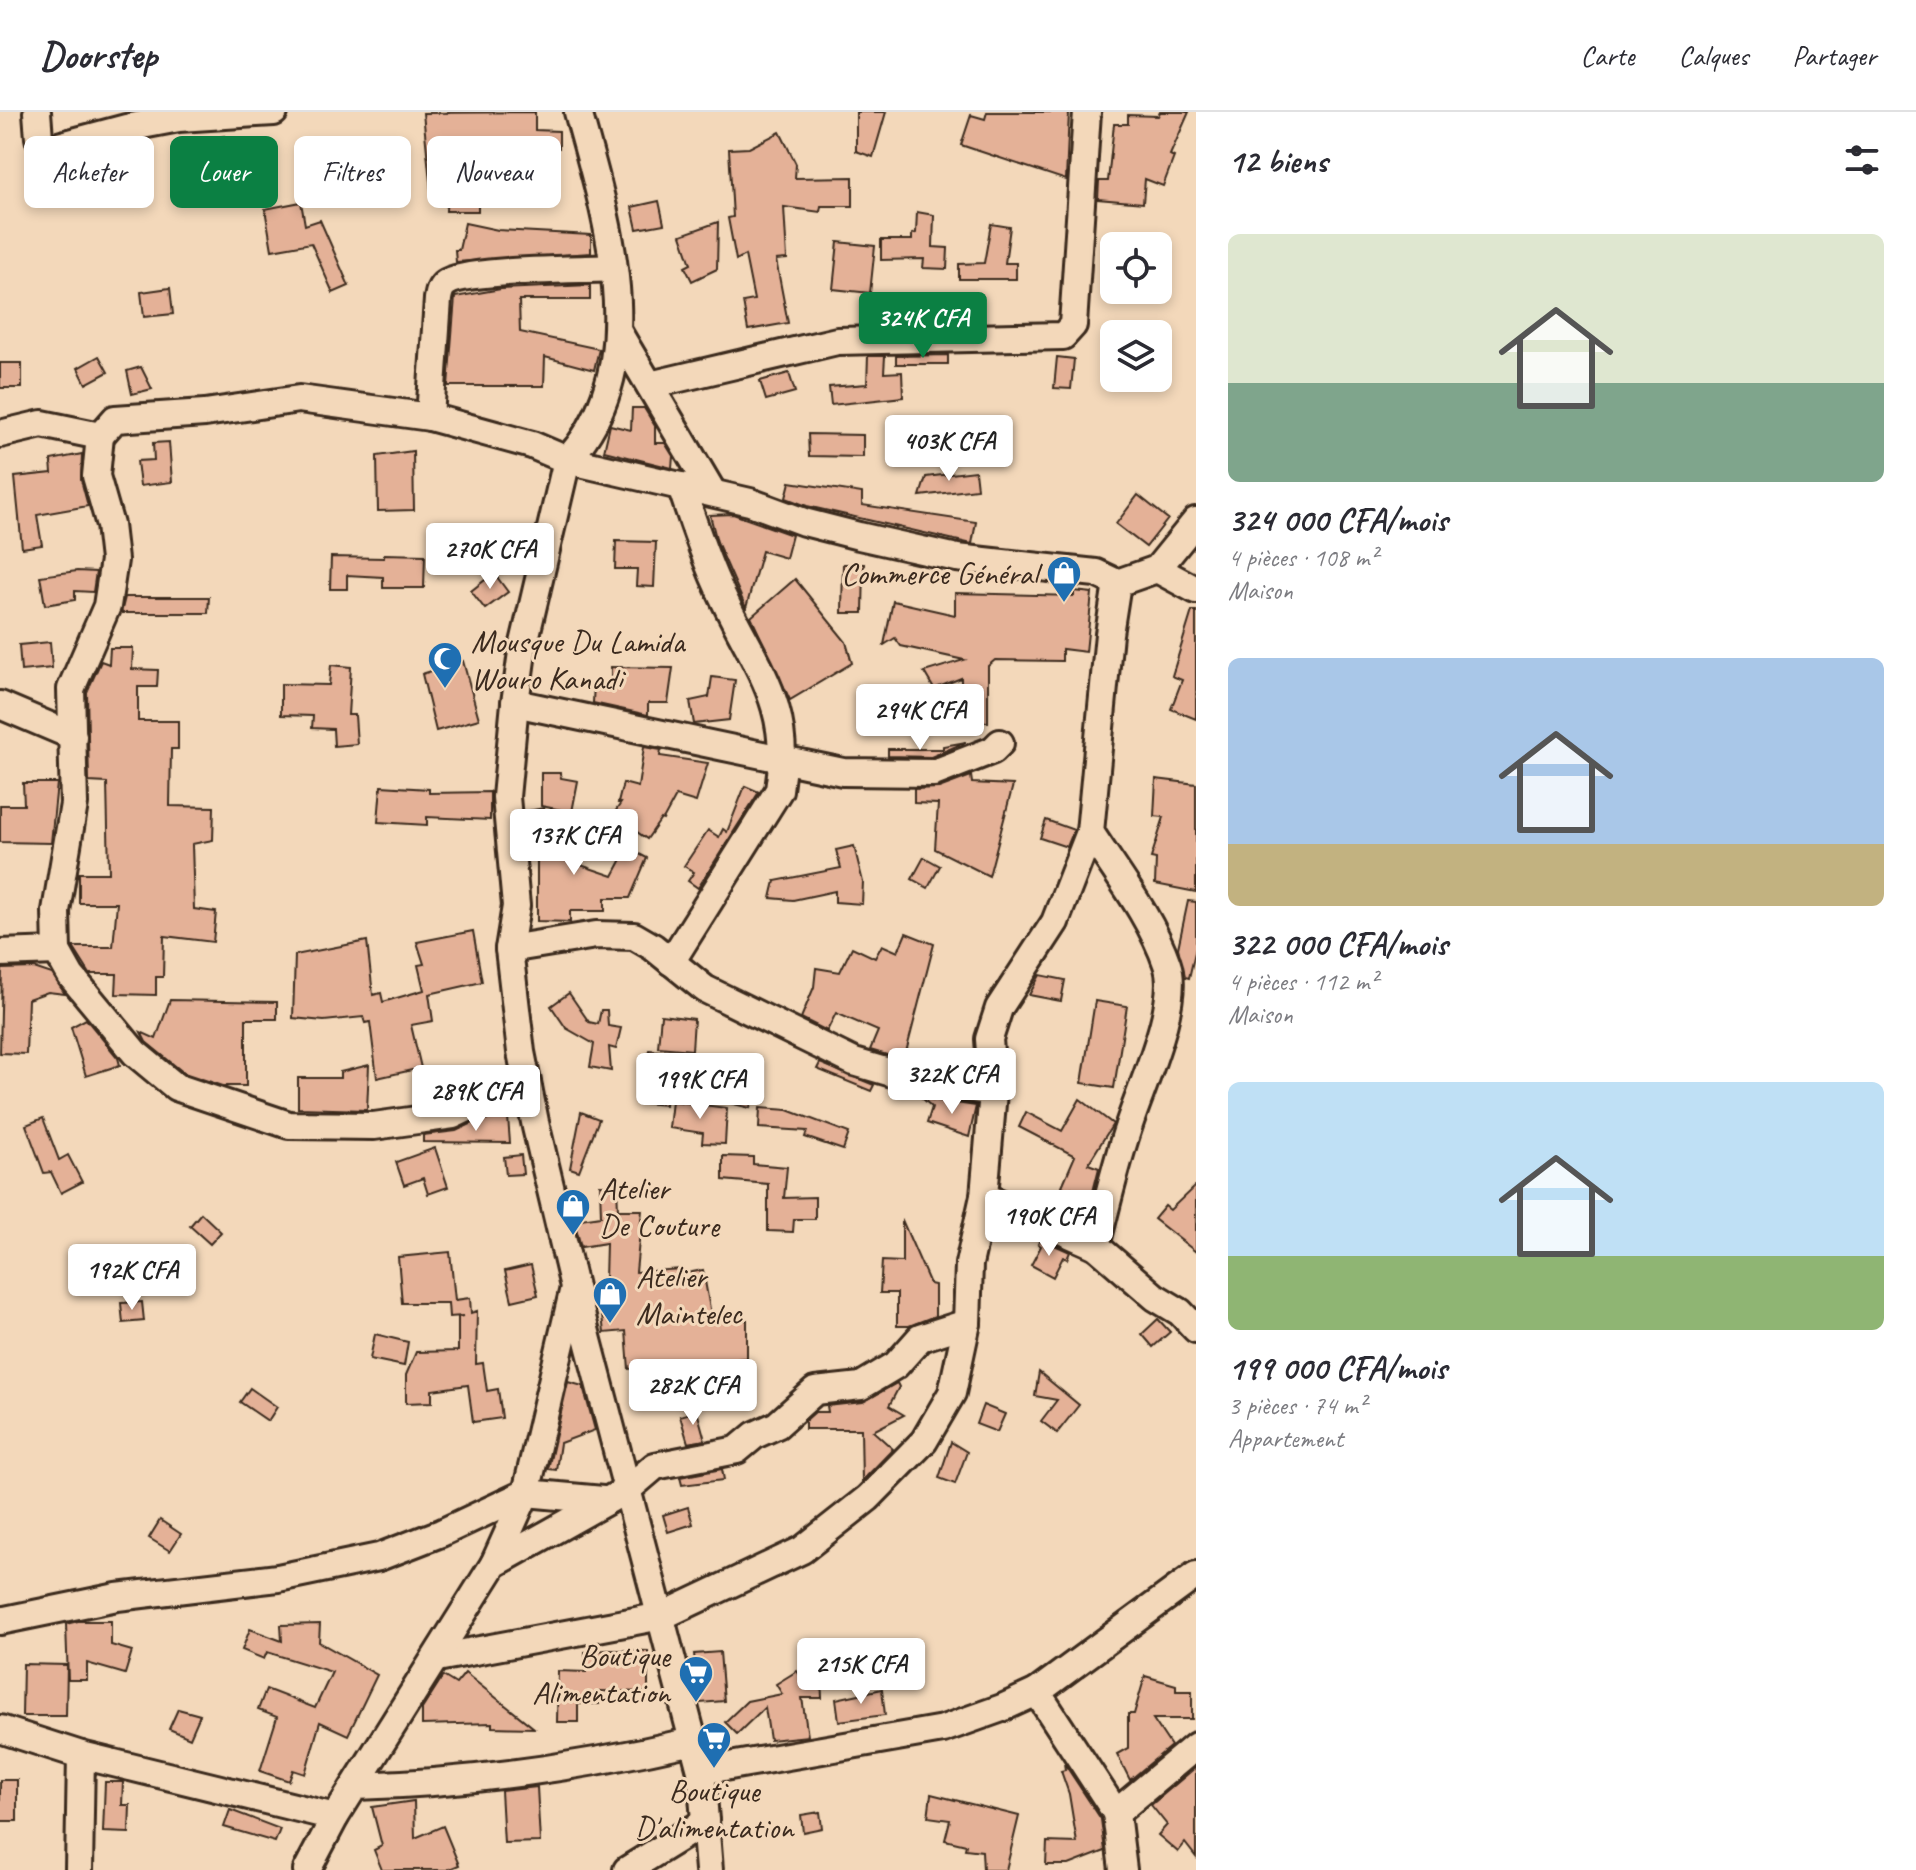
<!DOCTYPE html>
<html lang="fr">
<head>
<meta charset="utf-8">
<style>
	body { margin:0; font-family:Caveat,sans-serif; background:#f2f2f3; color:#2b2b33; height:100vh; display:flex; flex-direction:column; font-size:30px; white-space:nowrap }
	* { box-sizing:border-box; margin:0 }
	p { font-size:26px; color:#7c7c81 }
	.icon { flex:none; width:44px; height:44px; fill:none; stroke:currentColor; stroke-width:2; stroke-linecap:round; stroke-linejoin:round }
	.map { position:relative; flex:1; overflow:hidden }
	.details { display:flex; flex-direction:column; background:#fff; width:720px }
	.details>* { flex:none }
	.guide { position:absolute; left:24px; top:24px; width:760px; height:72px; display:flex; gap:16px }
	.controls { position:absolute; left:1100px; top:120px; display:grid; gap:16px }
	.controls a { display:grid; place-items:center; width:72px; height:72px; border-radius:12px; background:#fff; box-shadow:0 4px 12px #0003; font-size:40px }
	.price { position:absolute; translate:-50% -68px; padding:0 18px; border-radius:8px; background:#fff; color:#222; font-size:26px; line-height:52px; filter:drop-shadow(0 2px 4px #0008) }
	.price::after { content:''; position:absolute; left:50%; top:48px; width:24px; height:18px; margin-left:-12px; background:inherit; clip-path:polygon(0 0,100% 0,50% 100%) }
	.price.active { background:#0b8043; color:#fff }
	ul { padding:0; list-style:none }
	li { display:grid; align-content:center; gap:16px; height:424px; padding:0 32px }
	li span { display:grid; place-items:center; height:248px; border-radius:12px; color:#555 }
	li>.icon { margin-inline-start:auto }
	span .icon { width:144px; height:144px; fill:#fffc; stroke-width:1 }
	li b { font-size:34px }
	h2 { display:flex; justify-content:space-between; align-items:center; height:96px; padding:0 32px; font-size:34px }
	.chip { padding:0 28px; border-radius:12px; background:#fff; box-shadow:0 4px 12px #0003; font-size:28px; line-height:72px }
	.chip.active { background:#0b8043; color:#fff }
	header { display:flex; align-items:center; gap:48px; box-sizing:border-box; height:112px; padding:0 40px; background:#fff; border-bottom:2px solid #e1e1e2 }
	header strong { font-size:38px }
	nav { display:flex; gap:44px; margin-inline-start:auto; font-size:28px }
	main { display:flex; flex:1; min-height:0 }
	.map>svg:first-child { display:block }
</style>
</head>
<body>
<header>
<strong>Doorstep</strong>
<nav><a>Carte</a><a>Calques</a><a>Partager</a></nav>
</header>
<main>
<div class="map">
<svg width="1196" height="1758" viewBox="0 0 1196 1758">
	<rect width="100%" height="100%" fill="#f3d8ba"/>
	<filter id="ink" filterUnits="userSpaceOnUse"><feTurbulence type="fractalNoise" baseFrequency=".0125" numOctaves="2"/><feDisplacementMap in="SourceGraphic" scale="16" xChannelSelector="R" yChannelSelector="G"/><feConvolveMatrix kernelMatrix="1 2 1 2 8 2 1 2 1" color-interpolation-filters="sRGB"/></filter>
	<g filter="url(#ink)">
		<g fill="#e4b197" stroke="#3b2a1e" stroke-width="2">
			<polygon points="535,0 535,18 559,19 559,36 486,34 487,79 478,79 478,99 446,99 447,78 431,79 423,1"/>
			<polygon points="856,0 886,0 873,45 856,39"/>
			<polygon points="987,0 1069,0 1066,68 961,33 971,3 985,7"/>
			<polygon points="1160,0 1189,0 1170,43 1174,45 1163,74 1145,67 1143,91 1098,87 1099,69 1108,69 1114,12 1128,12 1128,3 1158,4"/>
			<polygon points="780,20 796,52 795,66 853,65 853,94 821,94 820,100 784,95 787,147 776,148 788,211 748,218 743,190 754,188 745,143 736,148 728,106 733,105 729,37 749,36"/>
			<polygon points="224,24 232,52 215,57 207,29"/>
			<polygon points="659,89 664,112 637,117 632,95"/>
			<polygon points="301,90 305,113 320,108 349,174 333,181 311,131 272,138 265,97"/>
			<polygon points="917,100 934,103 933,135 948,136 947,157 923,156 924,147 881,148 881,128 912,128 912,122 916,121"/>
			<polygon points="718,110 717,157 692,169 685,155 691,152 681,123"/>
			<polygon points="465,111 498,118 591,123 591,141 456,150 455,138 459,138"/>
			<polygon points="991,112 1010,115 1005,151 1016,151 1016,167 959,167 959,152 984,151"/>
			<polygon points="838,130 875,134 870,181 833,177"/>
			<polygon points="590,173 590,188 519,188 520,220 599,237 594,258 545,245 544,274 448,274 455,185 501,177"/>
			<polygon points="170,176 173,202 144,205 141,180"/>
			<polygon points="905,187 905,206 875,206 875,188"/>
			<polygon points="948,243 948,252 896,252 896,244"/>
			<polygon points="99,244 108,260 86,272 78,256"/>
			<polygon points="868,244 885,244 884,261 902,260 903,285 831,293 829,275 867,272"/>
			<polygon points="1057,245 1074,247 1071,277 1054,276"/>
			<rect x="0" y="251" width="22" height="25"/>
			<polygon points="141,255 152,277 132,282 127,259"/>
			<polygon points="789,261 795,280 766,288 760,269"/>
			<polygon points="632,296 644,296 655,314 655,331 665,331 673,344 672,356 604,339 610,313 631,318"/>
			<polygon points="808,322 863,323 863,345 809,344"/>
			<polygon points="169,330 172,370 140,374 137,349 154,348 153,331"/>
			<polygon points="905,330 937,331 936,353 905,353"/>
			<polygon points="413,339 414,398 378,399 377,344"/>
			<polygon points="82,342 81,368 88,394 37,403 42,433 22,436 15,365 52,361 51,348"/>
			<polygon points="975,359 977,377 920,384 926,365"/>
			<polygon points="790,370 862,381 862,393 976,410 972,432 807,394 786,386"/>
			<polygon points="1138,383 1168,407 1146,435 1116,412"/>
			<polygon points="733,402 792,423 786,446 762,439 746,496 717,430 710,403"/>
			<polygon points="616,429 656,430 654,475 636,474 637,457 615,457"/>
			<polygon points="384,442 425,443 424,476 383,476 383,465 347,463 347,477 330,477 331,445 384,446"/>
			<polygon points="843,452 864,452 863,501 842,501"/>
			<polygon points="77,459 96,460 93,480 75,479 75,488 45,493 40,464"/>
			<polygon points="494,461 508,480 485,497 471,479"/>
			<polygon points="795,467 846,530 852,551 790,588 751,505"/>
			<polygon points="1074,479 1092,481 1086,540 1062,537 1062,549 995,548 988,554 988,610 961,610 961,566 934,577 924,560 964,548 901,534 895,526 884,533 893,489 955,503 955,481 1074,484"/>
			<polygon points="125,485 209,485 208,501 121,501"/>
			<polygon points="1192,499 1196,499 1196,607 1171,597 1182,568 1172,564"/>
			<polygon points="50,530 52,556 21,559 19,533"/>
			<polygon points="110,536 133,536 132,557 158,558 157,575 138,575 138,609 178,609 178,637 171,637 170,694 214,695 213,728 192,732 194,797 216,800 213,830 164,824 163,865 156,865 156,883 116,882 117,862 90,862 73,835 113,835 117,791 79,791 79,761 109,761 107,671 89,670 87,580 101,549 109,552"/>
			<polygon points="463,549 479,607 436,619 422,562"/>
			<polygon points="331,553 351,555 348,603 355,603 357,632 334,634 333,617 312,616 313,604 281,603 281,572 329,573"/>
			<polygon points="611,555 673,556 668,591 648,591 648,603 593,591 594,570 611,571"/>
			<polygon points="712,565 735,568 729,608 694,612 690,589 709,585"/>
			<polygon points="966,630 931,645 888,644 888,637 943,637 943,634"/>
			<polygon points="644,635 661,638 660,644 708,651 696,690 676,684 663,708 661,707 647,727 613,703 621,691 618,691 623,671 638,675"/>
			<polygon points="541,661 560,661 561,666 578,669 572,700 541,694"/>
			<polygon points="971,664 972,671 1013,673 989,764 935,737 938,692 914,691 914,677 939,676"/>
			<polygon points="1156,667 1196,672 1196,780 1155,772 1156,747 1151,746 1164,705 1154,704"/>
			<polygon points="23,671 57,671 51,731 0,730 0,693 24,693"/>
			<polygon points="381,674 429,677 429,681 490,680 490,708 427,705 427,713 378,710"/>
			<polygon points="745,674 759,680 698,776 688,769 694,760 684,754 708,718 719,725 723,717 727,720"/>
			<polygon points="544,696 554,748 566,748 613,764 628,736 647,746 630,786 605,786 605,799 570,799 570,810 537,809 537,737 527,739 523,700"/>
			<polygon points="1046,708 1074,718 1067,735 1040,726"/>
			<polygon points="854,734 863,770 862,792 835,790 835,779 793,788 771,786 775,769 841,756 836,738"/>
			<polygon points="924,745 940,754 928,776 912,767"/>
			<polygon points="1188,789 1196,790 1196,836 1189,866 1185,865 1178,836"/>
			<polygon points="473,819 482,870 429,882 433,909 411,913 421,956 377,966 370,910 365,911 363,905 324,909 293,906 295,843 367,829 373,883 381,881 383,890 424,878 418,853 424,852 417,830"/>
			<polygon points="906,821 934,832 904,948 870,938 878,919 836,901 827,919 801,906 814,875 816,856 840,860 852,835 875,846 882,833 898,840"/>
			<polygon points="34,856 52,862 65,882 48,880 28,887 26,942 0,941 2,857"/>
			<polygon points="1040,863 1065,868 1061,889 1029,883"/>
			<polygon points="569,881 589,910 598,912 601,898 607,898 608,914 621,916 616,937 609,935 611,959 590,955 594,932 566,916 551,894"/>
			<polygon points="170,888 277,890 277,907 246,907 246,974 223,974 184,961 146,930 141,920 156,927"/>
			<polygon points="1095,889 1127,894 1114,976 1082,971"/>
			<polygon points="661,903 694,907 692,938 658,935"/>
			<polygon points="86,907 118,946 120,953 86,964 71,915"/>
			<polygon points="649,938 669,940 665,993 644,991"/>
			<polygon points="820,951 874,973 871,979 817,957"/>
			<polygon points="369,953 367,998 298,996 298,966 340,966 340,960"/>
			<polygon points="734,973 754,977 750,996 730,991"/>
			<polygon points="922,986 976,994 969,1025 927,1011 932,995"/>
			<polygon points="1080,987 1113,1012 1088,1052 1099,1056 1085,1111 1050,1096 1057,1085 1063,1089 1072,1075 1069,1079 1062,1074 1075,1044 1019,1015 1026,1000 1062,1019"/>
			<polygon points="672,989 727,996 725,1032 702,1031 703,1021 669,1016"/>
			<polygon points="760,996 788,998 849,1021 843,1038 805,1025 807,1019 759,1016"/>
			<polygon points="581,1000 599,1007 579,1059 570,1056"/>
			<polygon points="508,1005 510,1031 423,1030 423,1023 456,1019 479,1008"/>
			<polygon points="43,1006 59,1048 68,1043 82,1070 61,1081 51,1060 44,1061 26,1013"/>
			<polygon points="435,1036 448,1075 428,1082 423,1066 404,1073 396,1050"/>
			<polygon points="521,1043 523,1062 506,1063 504,1045"/>
			<polygon points="723,1044 753,1045 753,1052 787,1055 784,1086 815,1085 815,1107 794,1107 793,1120 768,1119 768,1072 723,1068"/>
			<polygon points="600,1073 617,1074 618,1098 642,1098 636,1160 682,1157 682,1162 703,1158 712,1208 747,1208 747,1246 629,1257 626,1219 604,1221 601,1194 596,1196 590,1174 605,1168 606,1131 581,1135 574,1108 601,1104"/>
			<polygon points="1196,1073 1196,1140 1154,1107 1165,1094 1170,1098"/>
			<polygon points="201,1101 221,1120 210,1132 190,1114"/>
			<polygon points="902,1108 930,1172 935,1173 935,1204 909,1214 897,1214 897,1181 880,1181 882,1149 902,1150"/>
			<polygon points="1041,1127 1070,1140 1067,1147 1063,1145 1053,1165 1031,1153 1041,1134 1038,1132"/>
			<polygon points="450,1140 455,1188 470,1186 471,1201 477,1199 476,1252 483,1251 487,1279 498,1277 502,1306 473,1310 468,1273 432,1278 432,1290 406,1291 406,1263 416,1240 458,1239 458,1205 463,1204 449,1205 448,1191 402,1191 398,1145"/>
			<polygon points="531,1153 538,1183 512,1189 505,1159"/>
			<polygon points="142,1190 144,1209 123,1211 121,1191"/>
			<polygon points="1158,1207 1170,1220 1153,1235 1142,1222"/>
			<polygon points="375,1222 408,1230 404,1254 370,1247"/>
			<polygon points="1039,1260 1079,1293 1057,1321 1041,1309 1057,1288 1035,1284"/>
			<polygon points="568,1270 583,1274 595,1318 560,1331 556,1358 548,1357"/>
			<polygon points="897,1271 899,1275 889,1294 904,1303 873,1319 893,1337 862,1369 861,1317 805,1317 805,1309 815,1300 828,1300 827,1294 863,1290"/>
			<polygon points="250,1276 277,1295 268,1309 240,1290"/>
			<polygon points="983,1293 1005,1302 997,1320 976,1312"/>
			<polygon points="697,1299 705,1328 688,1331 680,1304"/>
			<polygon points="951,1330 967,1340 955,1372 939,1366"/>
			<polygon points="722,1357 724,1368 682,1373 680,1365"/>
			<polygon points="688,1395 693,1412 668,1420 663,1403"/>
			<polygon points="160,1408 181,1422 170,1439 149,1426"/>
			<polygon points="78,1509 111,1509 111,1533 132,1539 125,1562 87,1551 87,1568 68,1568 66,1512"/>
			<polygon points="320,1512 319,1530 377,1563 348,1623 320,1610 305,1662 293,1658 289,1669 260,1659 277,1605 258,1598 266,1577 315,1596 332,1560 267,1540 264,1547 242,1538 250,1517 282,1529 281,1513"/>
			<polygon points="607,1538 648,1539 648,1580 599,1579 599,1592 578,1592 578,1610 557,1610 558,1559 586,1560 585,1540"/>
			<polygon points="720,1540 724,1589 700,1591 694,1542"/>
			<polygon points="23,1552 67,1553 66,1604 22,1604"/>
			<polygon points="797,1559 800,1563 821,1563 822,1586 802,1586 808,1624 770,1628 765,1595 737,1622 725,1610 747,1589 782,1582 776,1572"/>
			<polygon points="465,1561 534,1616 492,1615 492,1611 422,1613 422,1597 443,1564 456,1572"/>
			<polygon points="1145,1564 1176,1573 1176,1579 1192,1579 1192,1607 1153,1607 1171,1634 1130,1668 1117,1642 1128,1636 1128,1602 1134,1602"/>
			<polygon points="882,1577 885,1603 839,1609 836,1587"/>
			<polygon points="178,1597 200,1603 190,1626 169,1617"/>
			<polygon points="1064,1651 1101,1707 1105,1739 1069,1753 1046,1753 1047,1730 1077,1731 1069,1682 1061,1659 1065,1658"/>
			<polygon points="1196,1655 1196,1745 1185,1731 1178,1740 1158,1723 1167,1713 1151,1693"/>
			<rect x="0" y="1668" width="17" height="41"/>
			<polygon points="105,1670 123,1670 122,1693 130,1693 129,1721 103,1720"/>
			<polygon points="537,1675 540,1730 504,1731 501,1679"/>
			<polygon points="931,1682 1019,1704 1006,1758 983,1758 982,1739 965,1737 966,1733 945,1728 950,1708 928,1705"/>
			<polygon points="414,1689 415,1726 443,1714 459,1753 447,1758 382,1758 374,1738 382,1734 372,1695"/>
			<polygon points="230,1698 280,1717 275,1730 224,1715"/>
			<polygon points="820,1700 822,1716 803,1720 801,1703"/>
		</g>
		<g fill="none" stroke-linecap="round" stroke-linejoin="round">
			<defs>
				<g id="minor">
					<polyline points="37,0 39,26 47,37 126,16 179,6 274,0"/>
					<path d="M578,0C608,109 654,255 567,348L522,540L515,591L506,685L516,794L509,837L521,940L536,1015L574,1175L701,1659L709,1758"/>
					<polyline points="618,220 713,381"/>
					<polyline points="650,273 837,229 1063,224 1073,213 1087,0"/>
					<path d="M430,305L438,187C439,181 440,175 446,171C465,157 583,158 613,156"/>
					<polyline points="0,322 42,312 100,324 115,307 205,301 299,287 430,305 532,333 567,348 750,390 804,410 859,424 957,446 1096,461 1117,471 1157,457 1196,409"/>
					<polyline points="100,324 96,364 110,413 114,448 107,494 71,577 74,692 56,799 57,839 71,864 135,941 176,975 289,1013 374,1014 453,1003 526,968"/>
					<polyline points="1157,457 1196,478"/>
					<polyline points="515,591 843,660 934,661 993,638 1000,631"/>
					<polyline points="0,593 73,624"/>
					<path d="M1090,720C1117,762 1151,805 1167,852C1181,891 1140,977 1128,1016C1115,1055 1106,1095 1096,1134"/>
					<polyline points="509,837 596,823 634,824 653,835 705,877 854,950 923,970 993,980 989,927 999,896 1055,810 1090,720 1109,522 1117,471"/>
					<polyline points="0,841 57,839"/>
					<path d="M671,850L779,678C794,588 750,549 717,472C703,441 692,407 681,374"/>
					<polyline points="984,1084 1096,1134 1155,1185 1180,1200 1196,1217"/>
					<polyline points="494,1452 526,1381 573,1180"/>
					<polyline points="0,1509 117,1485 278,1466 379,1445 441,1421 526,1381 603,1388"/>
					<polyline points="437,1546 662,1504 802,1438 868,1386 924,1329 952,1281 967,1211 969,1152 984,1084 993,980"/>
					<polyline points="1037,1580 1116,1701 1196,1634"/>
					<polyline points="0,1617 81,1643 335,1705"/>
					<polyline points="701,1659 943,1617 1002,1596 1037,1580 1196,1463"/>
					<path d="M356,1674C470,1671 581,1655 693,1629"/>
					<polyline points="1116,1701 1123,1758"/>
					<polyline points="79,1758 81,1643"/>
					<polyline points="307,1758 335,1705 494,1452 628,1377 655,1354 737,1338 755,1323 777,1313 815,1279 861,1274 896,1253 920,1226 967,1211"/>
					<polyline points="627,1758 705,1710"/>
				</g>
			</defs>
			<use href="#minor" stroke="#3b2a1e" stroke-width="32"/>
			<use href="#minor" stroke="#f3d8ba" stroke-width="26"/>
		</g>
	</g>
	<defs>
		<symbol id="shop-pin" viewBox="-11 -11 22 30"><path d="M0 17L-7.5 6A9.5 9.5 0 1 1 7.5 6Z" fill="#1f6fb2" stroke="#f3d8ba"/><path d="M-5-2.5h2.3a2.7 3.5 0 0 1 5.4 0H5L5.5 6h-11ZM-1.5-2.5h3a1.5 2.3 0 0 0-3 0Z" fill="#fff"/></symbol>
		<symbol id="mosque-pin" viewBox="-11 -11 22 30"><path d="M0 17L-7.5 6A9.5 9.5 0 1 1 7.5 6Z" fill="#1f6fb2" stroke="#f3d8ba"/><path d="M3.5-4.9A6 6 0 1 0 3.5 4.9A5 5 0 1 1 3.5-4.9Z" fill="#fff"/></symbol>
		<symbol id="supermarket-pin" viewBox="-11 -11 22 30"><path d="M0 17L-7.5 6A9.5 9.5 0 1 1 7.5 6Z" fill="#1f6fb2" stroke="#f3d8ba"/><path d="M-6-5.5h2.5l.6 2H6L4.5 2H-2.5L-4.4-4H-6ZM-1.5 3.2a1.3 1.3 0 1 0 .1 0ZM3 3.2a1.3 1.3 0 1 0 .1 0Z" fill="#fff"/></symbol>
	</defs>
	<g fill-rule="evenodd">
		<use href="#shop-pin" x="1044" y="441" width="40" height="54"/>
		<use href="#mosque-pin" x="425" y="527" width="40" height="54"/>
		<use href="#shop-pin" x="553" y="1074" width="40" height="54"/>
		<use href="#shop-pin" x="590" y="1162" width="40" height="54"/>
		<use href="#supermarket-pin" x="676" y="1541" width="40" height="54"/>
		<use href="#supermarket-pin" x="694" y="1607" width="40" height="54"/>
	</g>
	<g text-anchor="middle" dominant-baseline="central" stroke-width="6" stroke-linejoin="round" paint-order="stroke">
		<g font-size="32" fill="#3b2a1e" stroke="#f3d8ba" text-anchor="start">
			<text x="1038" y="461" text-anchor="end">Commerce Général</text>
			<text x="471" y="529">Mousque Du Lamida<tspan x="471" dy="37">Wouro Kanadi</tspan></text>
			<text x="599" y="1076">Atelier<tspan x="599" dy="37">De Couture</tspan></text>
			<text x="636" y="1164">Atelier<tspan x="636" dy="37">Maintelec</tspan></text>
			<text x="670" y="1543" text-anchor="end">Boutique<tspan x="670" dy="37">Alimentation</tspan></text>
			<text x="714" y="1678" text-anchor="middle">Boutique<tspan x="714" dy="37">D'alimentation</tspan></text>
		</g>
	</g>
</svg>
<div class="controls">
<a><svg class="icon" aria-label="locate" viewBox="0 0 24 24"><circle cx="12" cy="12" r="6"/><path d="M12 2v4M12 18v4M2 12h4M18 12h4"/></svg></a>
<a><svg class="icon" aria-label="layers" viewBox="0 0 24 24"><path d="M12 4l9 5-9 5-9-5zM3 14l9 5 9-5"/></svg></a>
</div>
<b class="price active" style="left:923px;top:248px">324K CFA</b>
<b class="price" style="left:949px;top:371px">403K CFA</b>
<b class="price" style="left:490px;top:479px">270K CFA</b>
<b class="price" style="left:920px;top:640px">294K CFA</b>
<b class="price" style="left:574px;top:765px">137K CFA</b>
<b class="price" style="left:952px;top:1004px">322K CFA</b>
<b class="price" style="left:700px;top:1009px">199K CFA</b>
<b class="price" style="left:476px;top:1021px">289K CFA</b>
<b class="price" style="left:1049px;top:1146px">190K CFA</b>
<b class="price" style="left:132px;top:1200px">192K CFA</b>
<b class="price" style="left:693px;top:1315px">282K CFA</b>
<b class="price" style="left:861px;top:1594px">215K CFA</b>
<div class="guide">
<a class="chip">Acheter</a>
<a class="chip active">Louer</a>
<a class="chip">Filtres</a>
<a class="chip">Nouveau</a>
</div>
</div>
<section class="details">
<h2>12 biens<svg class="icon" aria-label="filters" viewBox="0 0 24 24"><path d="M4 7h16M4 17h16"/><circle cx="9" cy="7" r="2"/><circle cx="15" cy="17" r="2"/></svg></h2>
<ul>
<li><span style="background:linear-gradient(#dfe7d0 60%,#7fa58c 0)"><svg class="icon" aria-label="home" viewBox="0 0 24 24"><path d="M3 11l9-7 9 7M6 9v11h12V9"/></svg></span><div><b>324 000 CFA/mois</b><p>4 pièces · 108 m²</p><p>Maison</p></div></li>
<li><span style="background:linear-gradient(#a9c7e8 75%,#c2b280 0)"><svg class="icon" aria-label="home" viewBox="0 0 24 24"><path d="M3 11l9-7 9 7M6 9v11h12V9"/></svg></span><div><b>322 000 CFA/mois</b><p>4 pièces · 112 m²</p><p>Maison</p></div></li>
<li><span style="background:linear-gradient(#bfe0f5 70%,#8fb573 0)"><svg class="icon" aria-label="home" viewBox="0 0 24 24"><path d="M3 11l9-7 9 7M6 9v11h12V9"/></svg></span><div><b>199 000 CFA/mois</b><p>3 pièces · 74 m²</p><p>Appartement</p></div></li>
</ul>
</section>
</main>
</body>
</html>
